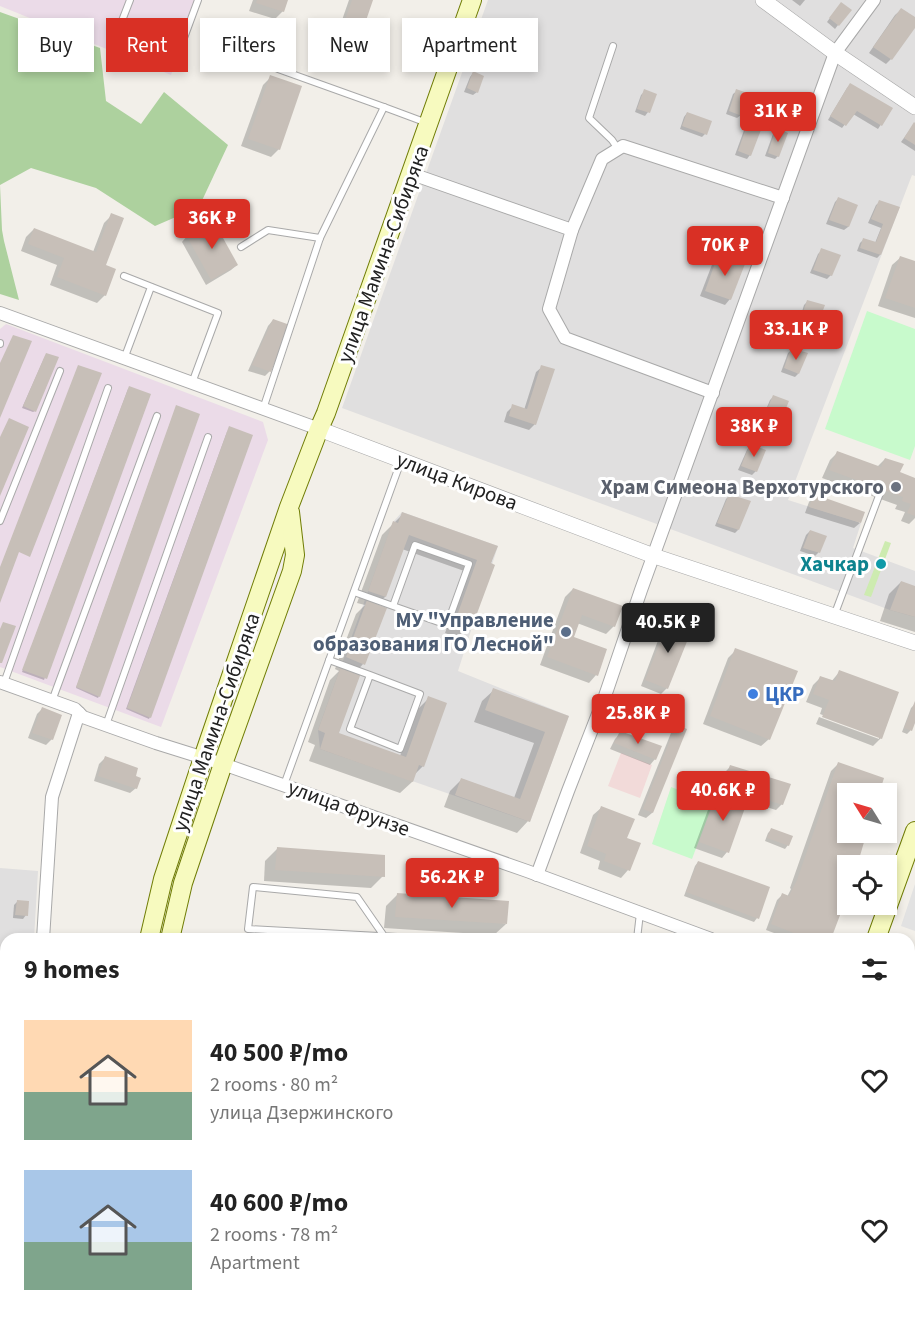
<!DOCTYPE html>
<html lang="en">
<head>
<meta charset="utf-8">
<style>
	body { margin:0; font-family:"Source Sans 3",sans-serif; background:#f2f2f2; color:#222; height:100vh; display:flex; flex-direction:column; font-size:22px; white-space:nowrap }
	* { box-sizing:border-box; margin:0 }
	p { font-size:20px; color:#767676 }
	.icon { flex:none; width:33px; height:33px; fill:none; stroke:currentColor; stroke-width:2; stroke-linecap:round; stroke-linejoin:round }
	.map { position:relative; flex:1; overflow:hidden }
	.sheet { position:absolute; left:0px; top:933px; width:915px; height:384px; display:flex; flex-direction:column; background:#fff; border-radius:18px 18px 0 0; box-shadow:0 3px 9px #0003 }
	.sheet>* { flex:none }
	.guide { position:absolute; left:18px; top:18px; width:600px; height:54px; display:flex; gap:12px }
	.needle { width:39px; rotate:307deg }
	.buttons { position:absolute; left:837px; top:783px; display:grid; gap:12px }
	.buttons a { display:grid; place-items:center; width:60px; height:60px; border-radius:0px; background:#fff; box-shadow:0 3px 9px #0003; font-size:30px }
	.price { position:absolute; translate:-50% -51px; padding:0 14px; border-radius:6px; background:#d93025; color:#fff; font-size:20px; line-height:39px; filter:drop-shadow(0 2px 3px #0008) }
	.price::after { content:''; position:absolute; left:50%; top:36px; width:18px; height:14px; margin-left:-9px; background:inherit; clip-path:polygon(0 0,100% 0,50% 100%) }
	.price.active { background:#222; color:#fff }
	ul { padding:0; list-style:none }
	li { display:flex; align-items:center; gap:18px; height:150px; padding:0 24px }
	li span { display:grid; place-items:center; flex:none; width:168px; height:120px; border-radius:0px; color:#555 }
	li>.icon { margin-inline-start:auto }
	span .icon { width:72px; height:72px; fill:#fffc; stroke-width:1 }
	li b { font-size:26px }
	h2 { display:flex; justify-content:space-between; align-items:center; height:72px; padding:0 24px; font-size:26px }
	.chip { padding:0 21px; border-radius:0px; background:#fff; box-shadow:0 3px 9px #0003; font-size:21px; line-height:54px }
	.chip.active { background:#d93025; color:#fff }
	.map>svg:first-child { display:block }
</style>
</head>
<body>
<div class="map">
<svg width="915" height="1317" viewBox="0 0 915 1317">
	<rect width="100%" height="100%" fill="#f2efe9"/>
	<g fill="#e0dfdf">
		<polygon points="488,0 915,0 915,176 912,175 788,500 861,523 853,548 915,571 915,617 890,610 342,408"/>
		<polygon points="402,512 498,546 458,671 569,716 530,822 320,749 318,730 393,522"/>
		<polygon points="0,868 38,871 34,939 6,939 6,1311 10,1311 10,1317 0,1317"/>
		<polygon points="915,1088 915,1317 872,1317 872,1311 909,1311 909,1095"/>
	</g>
	<polygon fill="#f2dad9" points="621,753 652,765 640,798 608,786"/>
	<g fill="#ebdbe8">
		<polygon points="0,0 197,0 171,75 0,6"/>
		<polygon points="6,324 263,422 268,440 161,727 0,667 0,329"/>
	</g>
	<polygon fill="#ffffe5" points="307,1311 453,1311 462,1317 302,1317"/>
	<polygon fill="#cdebb0" points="885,541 891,543 871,597 864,595"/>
	<g fill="#add19e">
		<polygon points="0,12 100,48 106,101 141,124 164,92 228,145 199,207 155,226 96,188 31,168 0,185 2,230 4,241 19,300 0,294"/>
		<polygon points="168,1311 334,1311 327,1317 168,1317"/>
		<polygon points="388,1311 562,1311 562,1317 396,1317"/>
	</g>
	<g fill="#c8facc">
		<polygon points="867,311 915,329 915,446 910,460 825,429"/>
		<polygon points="671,787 713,803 692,859 652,844"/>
		<polygon points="638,1311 700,1311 700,1317 637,1317"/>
	</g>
	<polygon fill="#e2e2e2" points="915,884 915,931 901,926"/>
	<g fill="#0003">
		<polygon points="253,0 286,0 283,11 275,19 249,11"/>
		<polygon points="349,0 371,0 357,43 351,48 334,43"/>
		<polygon points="792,0 805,0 800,6"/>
		<polygon points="838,7 838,25 835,29 827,22"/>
		<polygon points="901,10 915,19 915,25 891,59 886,64 869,53 895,15"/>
		<polygon points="473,73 477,92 473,95 464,92 470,77"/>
		<polygon points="271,77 279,149 271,157 241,146 263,85"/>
		<polygon points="850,85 891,109 878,129 853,114 842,128 828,120 847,88"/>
		<polygon points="645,91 648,112 645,116 635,112 641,95"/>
		<polygon points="737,91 741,115 737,118 726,114 733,94"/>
		<polygon points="687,113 705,134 702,137 680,129 684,117"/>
		<polygon points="751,119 750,155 747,159 735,155 747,122"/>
		<polygon points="914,124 915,125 915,151 901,142"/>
		<polygon points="777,130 778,156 775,159 765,156 773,134"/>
		<polygon points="838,199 856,206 848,227 844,230 826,224 835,202"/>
		<polygon points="880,202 898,208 880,255 877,258 857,251 860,243 864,239 875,243 881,228 868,223 876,205"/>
		<polygon points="112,215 104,266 105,295 97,303 50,285 57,265 21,251 26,237 34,229 93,252 104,223"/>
		<polygon points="187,236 237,265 231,270 206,285 182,242"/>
		<polygon points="822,250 831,275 827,279 810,273 818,254"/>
		<polygon points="719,256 730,299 725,305 700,296 713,262"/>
		<polygon points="900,258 915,263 915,318 878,306 892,265"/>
		<polygon points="807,302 816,326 812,329 798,325 804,305"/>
		<polygon points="273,320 270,371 265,376 248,371 268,326"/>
		<polygon points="792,350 798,374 795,377 781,372 788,353"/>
		<polygon points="45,356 35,411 33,412 22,408"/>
		<polygon points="542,367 535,424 529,430 504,422 507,412 513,406 524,410 536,372"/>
		<polygon points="128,389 150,395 44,680 22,672"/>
		<polygon points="773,397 787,402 778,423 775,426 761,421 770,400"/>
		<polygon points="176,407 99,696 98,698 76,688"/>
		<polygon points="228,429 150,717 149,719 126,709"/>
		<polygon points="750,446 756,471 752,475 738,470 747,450"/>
		<polygon points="838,452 877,467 885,459 898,473 915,479 915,518 909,524 901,521 905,512 895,509 897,505 822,478 830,460"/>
		<polygon points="729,496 738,530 735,533 715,526 726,499"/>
		<polygon points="814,496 860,523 854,528 805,513 809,502"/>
		<polygon points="403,514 496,547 471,626 459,638 445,633 467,572 402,549 385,597 376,605 363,664 355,673 337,734 400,756 417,710 429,698 423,766 414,775 412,782 400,793 309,761 315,745 308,742 330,680 339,671 335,669 356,614 365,605 357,603 382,535"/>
		<polygon points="810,531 825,537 818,553 815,556 800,551 806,535"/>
		<polygon points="901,582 915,587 915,632 880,621 889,594"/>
		<polygon points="573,589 614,626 606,634 577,623 572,637 596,675 589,683 540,665 565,597"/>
		<polygon points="669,621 667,688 661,694 641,686 663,627"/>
		<polygon points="736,650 769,739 761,746 703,724 728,658"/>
		<polygon points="840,671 881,738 873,746 816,724 819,717 879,739 879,736 820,714 822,708 806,702 813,685 820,678 831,682"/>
		<polygon points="494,690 567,717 528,821 517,833 444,807 450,791 462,779 514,798 534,743 474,722 482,701"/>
		<polygon points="915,704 915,719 910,731 907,734 902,732 911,708"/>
		<polygon points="42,709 52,739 46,745 28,738 37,714"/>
		<polygon points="677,727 685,730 652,813 646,818 638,815 671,733"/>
		<polygon points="621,733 655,759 650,765 610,749 615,739"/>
		<polygon points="105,758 134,777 136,788 130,793 94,781 99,764"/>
		<polygon points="838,764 848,794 848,866 829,939 790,939 766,930 777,900 782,895 787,897 791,889 790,888 831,771"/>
		<polygon points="731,766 782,804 776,810 746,801 727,852 722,858 694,848 712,799 719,792 717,792 725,772"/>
		<polygon points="601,808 628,870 621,878 598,869 600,861 580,853 593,815"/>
		<polygon points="772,829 788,845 785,849 765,841 768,833"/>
		<polygon points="277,849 383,876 371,888 264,881 265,861"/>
		<polygon points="698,862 757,918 754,922 684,896 695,866"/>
		<polygon points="397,895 506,924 494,935 384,928 386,906"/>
		<polygon points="17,902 26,915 23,919 13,918 14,905"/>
		<polygon points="915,1096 915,1129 909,1132 909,1102"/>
		<polygon points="915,1180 915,1212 909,1217 909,1183"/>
		<polygon points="915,1276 915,1309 908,1317 863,1317 868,1311 909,1311 909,1279"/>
		<polygon points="579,1311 616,1311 615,1317 579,1317"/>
		<polygon points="719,1311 753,1311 753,1317 718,1317"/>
	</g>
	<g fill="#c7bfb8">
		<polygon points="257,0 288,0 284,12 256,3"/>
		<polygon points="352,0 373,0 358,44 339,37"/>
		<polygon points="841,2 852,10 839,26 829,18"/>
		<polygon points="901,8 915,17 915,28 892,60 873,47"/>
		<polygon points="473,71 484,76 478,93 467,88"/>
		<polygon points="270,75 302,86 280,150 248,139"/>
		<polygon points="850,83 893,108 882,126 857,111 846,126 830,116"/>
		<polygon points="644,89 657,94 650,113 637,109"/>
		<polygon points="736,89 750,94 742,116 729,111"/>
		<polygon points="687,112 712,121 707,135 682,126"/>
		<polygon points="750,117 764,122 751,156 738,151"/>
		<polygon points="914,122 915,123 915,145 904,138"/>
		<polygon points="776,128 788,133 779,157 768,153"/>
		<polygon points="838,197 858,205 849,227 829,220"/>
		<polygon points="879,200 900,207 881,255 860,248 863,238 876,242 883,224 871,219"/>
		<polygon points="111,213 124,218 106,265 116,269 106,296 57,277 64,258 28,244 34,228 96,252"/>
		<polygon points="213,220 238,265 211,280 186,235"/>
		<polygon points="821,248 841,255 832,276 813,270"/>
		<polygon points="718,255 745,264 731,300 705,291"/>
		<polygon points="900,256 915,261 915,308 885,298"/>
		<polygon points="807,300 825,305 817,326 800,321"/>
		<polygon points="273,319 290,325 271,372 252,365"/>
		<polygon points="13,335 32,341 0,418 0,363"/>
		<polygon points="791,348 808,353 799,374 784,368"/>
		<polygon points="46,353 59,357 36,412 23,406"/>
		<polygon points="78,365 102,373 30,557 19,552 0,603 0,567"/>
		<polygon points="541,365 555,369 536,425 509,416 512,404 527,409"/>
		<polygon points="129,386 151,394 47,679 22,670"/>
		<polygon points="773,395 789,401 780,423 764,417"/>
		<polygon points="176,405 200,414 100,697 76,687"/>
		<polygon points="9,418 29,427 0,496 0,437"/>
		<polygon points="229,426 253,435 151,718 127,708"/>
		<polygon points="750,444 766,450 757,472 741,466"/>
		<polygon points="837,451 881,467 885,458 904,464 900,472 915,478 915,516 907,513 911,504 902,501 903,497 829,470"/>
		<polygon points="729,494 751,501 739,530 717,523"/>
		<polygon points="814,494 865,512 861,523 809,507"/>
		<polygon points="402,512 498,546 491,563 495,565 472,627 455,621 477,560 409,535 386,597 368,591 393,521 398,523"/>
		<polygon points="810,530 827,536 820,553 803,548"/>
		<polygon points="901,581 915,586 915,617 890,610"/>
		<polygon points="573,588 623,606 615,627 582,615 574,637 607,649 598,676 547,657"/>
		<polygon points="367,600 387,608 365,665 346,657"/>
		<polygon points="669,620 692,629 668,689 645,680"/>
		<polygon points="3,622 16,626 2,663 0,663 0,629"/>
		<polygon points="735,648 798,671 770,740 710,716"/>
		<polygon points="341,666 361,673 339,733 406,757 428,696 447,703 424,767 419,765 413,782 320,749 325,733 318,730"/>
		<polygon points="839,670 899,692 882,739 822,717 829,700 813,694 820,676 835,681"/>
		<polygon points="493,688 569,716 530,822 455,795 461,778 520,799 545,732 485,710"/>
		<polygon points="915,701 915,723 912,731 904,728"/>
		<polygon points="42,707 62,715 53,740 32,733"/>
		<polygon points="676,725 687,729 653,813 643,809"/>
		<polygon points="620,731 662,746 656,760 614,743"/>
		<polygon points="105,756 138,768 136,776 141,778 137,789 98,776"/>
		<polygon points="838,762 884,778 879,794 848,794 848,832 867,832 857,866 848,866 848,894 831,939 809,939 771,924 782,893 789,896 797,880"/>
		<polygon points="730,765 791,784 783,805 722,786"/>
		<polygon points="718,791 747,802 729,853 699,842"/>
		<polygon points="601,806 635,819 627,838 641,843 630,871 604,861 606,854 587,846"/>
		<polygon points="771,828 793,836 789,846 767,838"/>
		<polygon points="277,847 385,855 385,877 275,870"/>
		<polygon points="698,861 770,887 759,919 686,892"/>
		<polygon points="397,893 509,901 507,924 395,917"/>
		<polygon points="17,900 29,901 28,916 15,915"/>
		<polygon points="915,1101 915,1122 912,1124 909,1118 909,1104"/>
		<polygon points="915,1179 915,1207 909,1210 909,1182"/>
		<polygon points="915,1275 915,1305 909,1308 909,1277"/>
		<rect x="595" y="1311" width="22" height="6"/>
		<polygon points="734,1311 755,1311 754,1317 733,1317"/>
	</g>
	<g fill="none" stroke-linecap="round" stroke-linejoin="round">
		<defs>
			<g id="service">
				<polyline points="118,31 130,0"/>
				<polyline points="613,46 589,118 612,140 618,149"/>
				<polyline points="174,65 198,0"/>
				<polyline points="278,69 384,107"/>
				<polyline points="241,247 268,230 320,238"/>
				<polyline points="124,276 218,313 192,383"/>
				<polyline points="0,344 0,343"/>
				<polyline points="124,359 151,287"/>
				<polyline points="263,409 320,238 384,107 427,123"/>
				<polyline points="0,521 60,371"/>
				<polyline points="354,592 393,606 415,545 469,564 447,625 393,606"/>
				<polyline points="834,616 880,493"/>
				<polyline points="329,660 370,675 350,729 400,749 420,694 370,675"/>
				<polyline points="4,683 108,388"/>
				<polyline points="52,701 157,416"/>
				<polyline points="106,725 208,437"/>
				<polyline points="284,785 401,461"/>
				<polyline points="384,936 357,897 253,887 248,929 434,939"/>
				<polyline points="637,939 640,913"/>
				<polyline points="909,1263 915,1260"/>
				<polyline points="0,1273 6,1274"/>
				<polyline points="573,1317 573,1311"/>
				<polyline points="715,1317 715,1311"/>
			</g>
			<g id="minor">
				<polyline points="412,174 572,230 602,159 623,146 783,198"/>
				<polyline points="572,230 549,309 565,338 713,393"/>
				<polyline points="0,313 319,429"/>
				<polyline points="0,682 75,709 83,717 156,743 223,764 527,871 711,939"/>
				<polyline points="537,875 568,791 605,696 641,590 835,53 874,0"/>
				<polyline points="43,939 52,797 79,713"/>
				<polyline points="0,992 6,992"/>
				<polyline points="0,1179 6,1179"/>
				<polyline points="17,1317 17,1311"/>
			</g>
			<g id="tertiary">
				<polyline points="763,0 835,53 915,107"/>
				<polyline points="319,429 654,556 915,643"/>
			</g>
			<g id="secondary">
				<polyline points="149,939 163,879 203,758 289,507 319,429 326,413 472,0"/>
				<polyline points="170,939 183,883 223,764 292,571 295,555 290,512"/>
				<polyline points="876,939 915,831"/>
				<polyline points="111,1317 112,1311"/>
				<polyline points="134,1317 134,1311"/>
				<polyline points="812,1317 812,1311"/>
			</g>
		</defs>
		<use href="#service" stroke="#a9a9a9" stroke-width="8"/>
		<use href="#minor" stroke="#a9a9a9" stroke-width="14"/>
		<use href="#tertiary" stroke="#a9a9a9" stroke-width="16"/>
		<use href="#secondary" stroke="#707d05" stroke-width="20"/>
		<use href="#service" stroke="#fff" stroke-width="6"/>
		<use href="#minor" stroke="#fff" stroke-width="12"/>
		<use href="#tertiary" stroke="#fff" stroke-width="15"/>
		<use href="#secondary" stroke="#f7fabf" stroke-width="18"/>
	</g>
	<circle fill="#6b7280" stroke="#fff" stroke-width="2" cx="896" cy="487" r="6"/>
	<circle fill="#0f9aa8" stroke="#fff" stroke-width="2" cx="881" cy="564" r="6"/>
	<circle fill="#5c6f8a" stroke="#fff" stroke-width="2" cx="566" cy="632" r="6"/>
	<circle fill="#3f7fe0" stroke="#fff" stroke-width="2" cx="753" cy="694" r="6"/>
	<g text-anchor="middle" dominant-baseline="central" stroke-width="6" stroke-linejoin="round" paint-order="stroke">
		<g font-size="21" fill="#222" stroke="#fff">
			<text transform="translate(383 254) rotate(-70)">улица Мамина-Сибиряка</text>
			<text transform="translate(457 481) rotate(21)">улица Кирова</text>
			<text transform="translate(216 722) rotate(-71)">улица Мамина-Сибиряка</text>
			<text transform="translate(349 808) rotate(20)">улица Фрунзе</text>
		</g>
		<g font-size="21" font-weight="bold" fill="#5b616d" stroke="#fff" text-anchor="end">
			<text x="884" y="487">Храм Симеона Верхотурского</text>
		</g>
		<g font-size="21" font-weight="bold" fill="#0d838f" stroke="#fff" text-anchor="end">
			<text x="869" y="564">Хачкар</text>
		</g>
		<g font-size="21" font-weight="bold" fill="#4e5e75" stroke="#fff" text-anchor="end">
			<text x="554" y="620">МУ "Управление<tspan x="554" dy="24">образования ГО Лесной"</tspan></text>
		</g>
		<g font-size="21" font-weight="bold" fill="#366cbe" stroke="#fff" text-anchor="start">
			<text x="765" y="694">ЦКР</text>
		</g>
	</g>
</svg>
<div class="buttons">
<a><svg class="needle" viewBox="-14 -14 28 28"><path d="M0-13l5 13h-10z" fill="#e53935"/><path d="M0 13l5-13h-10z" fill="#767676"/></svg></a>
<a><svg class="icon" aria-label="locate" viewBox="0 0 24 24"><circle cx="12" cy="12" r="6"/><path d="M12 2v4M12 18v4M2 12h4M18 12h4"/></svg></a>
</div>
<b class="price" style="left:778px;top:143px">31K ₽</b>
<b class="price" style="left:212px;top:250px">36K ₽</b>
<b class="price" style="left:725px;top:277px">70K ₽</b>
<b class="price" style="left:796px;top:361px">33.1K ₽</b>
<b class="price" style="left:754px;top:458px">38K ₽</b>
<b class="price active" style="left:668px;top:654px">40.5K ₽</b>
<b class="price" style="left:638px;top:745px">25.8K ₽</b>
<b class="price" style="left:723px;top:822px">40.6K ₽</b>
<b class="price" style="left:452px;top:909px">56.2K ₽</b>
<div class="guide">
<a class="chip">Buy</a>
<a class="chip active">Rent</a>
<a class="chip">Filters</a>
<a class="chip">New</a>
<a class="chip">Apartment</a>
</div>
<section class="sheet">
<h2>9 homes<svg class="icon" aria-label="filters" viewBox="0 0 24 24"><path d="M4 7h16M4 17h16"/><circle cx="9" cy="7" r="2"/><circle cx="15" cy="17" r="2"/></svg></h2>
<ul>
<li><span style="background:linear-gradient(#ffd9b3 60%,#7fa58c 0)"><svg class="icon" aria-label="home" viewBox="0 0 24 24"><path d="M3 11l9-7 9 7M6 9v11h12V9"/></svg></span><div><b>40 500 ₽/mo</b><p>2 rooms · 80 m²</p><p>улица Дзержинского</p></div><svg class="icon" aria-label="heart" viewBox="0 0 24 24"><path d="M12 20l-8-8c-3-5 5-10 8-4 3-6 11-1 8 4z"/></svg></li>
<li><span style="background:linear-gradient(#a9c7e8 60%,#7fa58c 0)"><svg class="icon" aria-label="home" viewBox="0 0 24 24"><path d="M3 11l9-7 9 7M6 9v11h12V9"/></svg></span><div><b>40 600 ₽/mo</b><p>2 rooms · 78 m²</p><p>Apartment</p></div><svg class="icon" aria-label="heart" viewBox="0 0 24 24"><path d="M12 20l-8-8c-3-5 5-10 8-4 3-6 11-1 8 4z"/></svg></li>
</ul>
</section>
</div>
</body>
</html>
